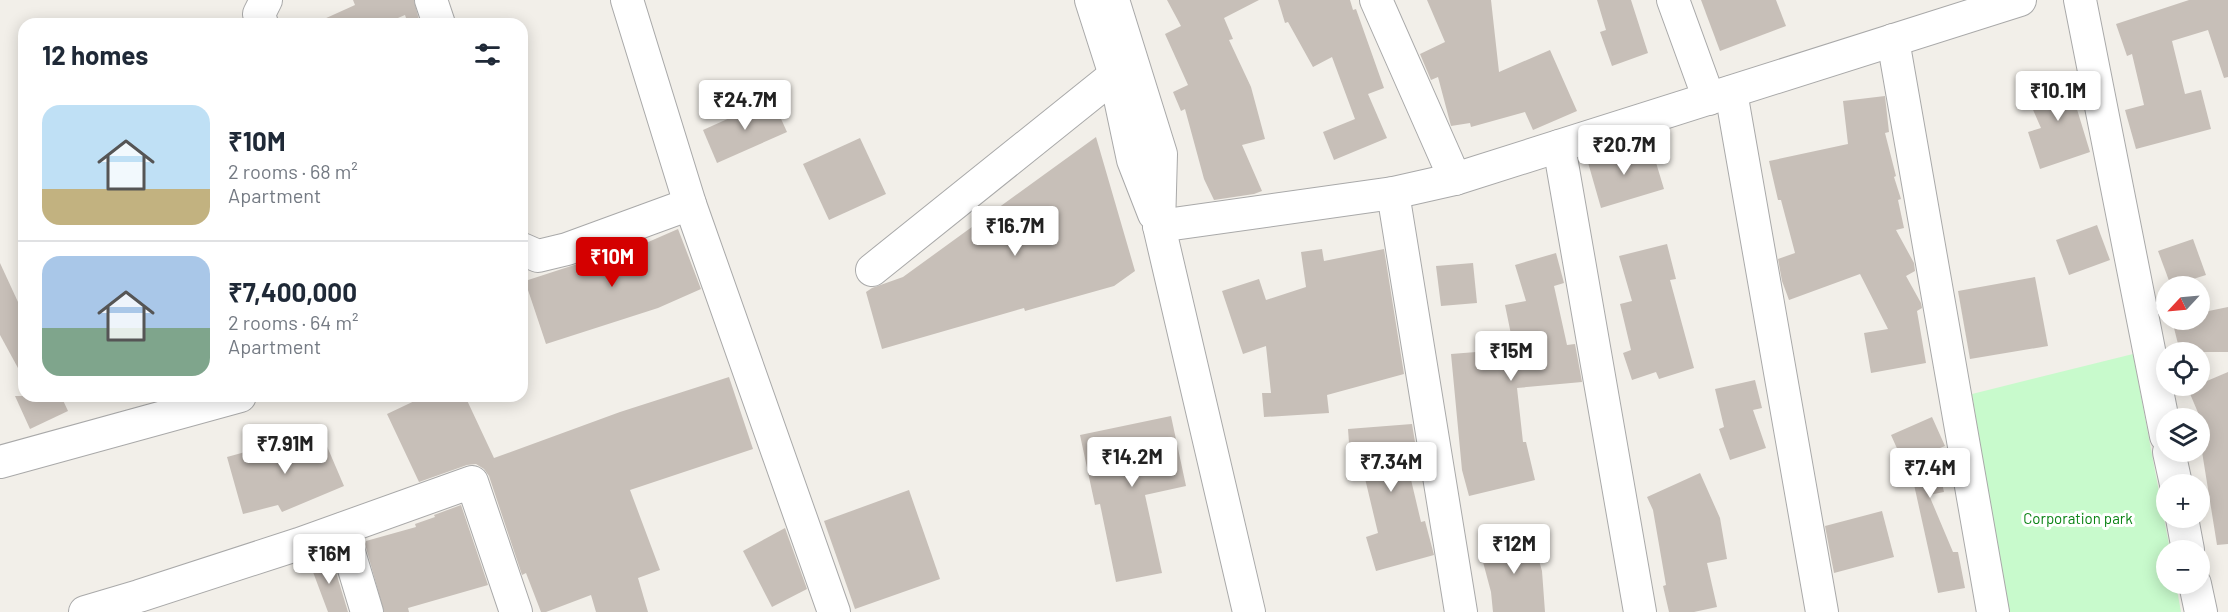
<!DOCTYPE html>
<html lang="en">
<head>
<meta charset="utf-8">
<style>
	body { margin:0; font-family:Barlow,sans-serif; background:#f2f2f3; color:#1f2937; height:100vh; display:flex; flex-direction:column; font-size:22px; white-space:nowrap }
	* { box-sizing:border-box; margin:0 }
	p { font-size:20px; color:#747a83 }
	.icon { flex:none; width:33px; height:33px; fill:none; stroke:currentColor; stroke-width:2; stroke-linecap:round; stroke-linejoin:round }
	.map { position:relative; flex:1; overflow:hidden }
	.sheet { position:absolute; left:18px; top:18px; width:510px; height:384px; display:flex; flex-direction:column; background:#fff; border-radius:18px; box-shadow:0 3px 15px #0003 }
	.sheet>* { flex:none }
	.needle { width:39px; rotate:244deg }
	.controls { position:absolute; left:2156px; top:276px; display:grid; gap:12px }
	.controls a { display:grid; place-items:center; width:54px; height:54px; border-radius:50%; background:#fff; box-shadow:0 3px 15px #0003; font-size:30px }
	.price { position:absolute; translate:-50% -51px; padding:0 14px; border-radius:6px; background:#fff; color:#222; font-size:20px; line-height:39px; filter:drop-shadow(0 2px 3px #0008) }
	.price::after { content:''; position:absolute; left:50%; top:36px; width:18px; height:14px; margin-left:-9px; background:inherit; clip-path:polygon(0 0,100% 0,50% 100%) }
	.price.on { background:#d40000; color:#fff }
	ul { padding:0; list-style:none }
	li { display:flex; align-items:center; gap:18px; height:150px; padding:0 24px }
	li+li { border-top:2px solid #e0e1e3 }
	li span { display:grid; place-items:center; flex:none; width:168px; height:120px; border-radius:18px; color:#555 }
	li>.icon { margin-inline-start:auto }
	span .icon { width:72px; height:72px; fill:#fffc; stroke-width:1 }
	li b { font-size:26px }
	h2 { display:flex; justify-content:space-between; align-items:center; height:72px; padding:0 24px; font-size:26px }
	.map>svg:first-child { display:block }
</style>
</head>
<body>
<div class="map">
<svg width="2228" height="612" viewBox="0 0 2228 612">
	<rect width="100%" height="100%" fill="#f2efe9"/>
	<polygon fill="#c8facc" points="2133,354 2170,550 2166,550 2166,584 2176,584 2181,612 2008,612 1972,394"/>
	<g fill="#c7bfb8">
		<polygon points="353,0 414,0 420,24 408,24 405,15 384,24 313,24 355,5"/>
		<polygon points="1167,0 1259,0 1224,18 1233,39 1229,40 1251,87 1265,139 1242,145 1262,191 1254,194 1214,200 1204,179 1185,109 1181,111 1173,92 1188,85 1165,34 1181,26"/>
		<polygon points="1278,0 1350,0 1353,10 1356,9 1384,88 1368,94 1387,138 1334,160 1323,132 1355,119 1332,57 1313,67 1288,22 1285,23"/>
		<polygon points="1427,0 1491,0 1499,72 1550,50 1577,111 1533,130 1525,112 1471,127 1470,123 1451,126 1438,77 1431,80 1420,54 1445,42"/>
		<polygon points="1597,0 1631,0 1648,53 1612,66 1600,32 1606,30"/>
		<polygon points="1701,0 1776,0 1786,26 1720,51"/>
		<polygon points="2189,0 2228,0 2228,77 2224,78 2208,30 2172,41 2185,94 2201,90 2211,129 2136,149 2125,110 2144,105 2132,54 2127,56 2116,24"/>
		<polygon points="2076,71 2082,103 2076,106 2090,152 2040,169 2028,132 2041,128 2026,94"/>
		<polygon points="1885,96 1889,132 1885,133 1896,176 1894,177 1901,199 1898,200 1904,228 1896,230 1914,263 1915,271 1906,276 1921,303 1922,308 1917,311 1926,363 1871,373 1864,333 1888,329 1860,274 1789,300 1782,281 1778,259 1795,253 1781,200 1778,200 1769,161 1848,144 1843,101"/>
		<polygon points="772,99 787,132 717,163 703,130"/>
		<polygon points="1096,137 1135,271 1114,286 1025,311 1024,308 882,349 866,292 872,288 903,277"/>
		<polygon points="860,138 886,194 829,220 803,164"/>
		<polygon points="1633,145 1638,160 1654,156 1664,189 1601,208 1587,159"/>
		<polygon points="2097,225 2110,260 2069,275 2056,240"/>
		<polygon points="678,229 701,289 658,308 546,344 525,281 605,255 607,260"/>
		<polygon points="2193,239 2206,275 2171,286 2158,251"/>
		<polygon points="1667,244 1676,279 1670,280 1694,368 1659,379 1656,372 1632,380 1623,353 1631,350 1620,304 1632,301 1619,256"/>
		<polygon points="1322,249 1324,261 1384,249 1404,374 1327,395 1329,413 1264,417 1262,393 1271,393 1266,346 1243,354 1222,291 1259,279 1266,300 1306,287 1301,252"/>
		<polygon points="1556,253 1564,283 1554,286 1567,345 1575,344 1582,382 1517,388 1523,442 1526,442 1535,480 1469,496 1462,470 1451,354 1514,349 1505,305 1526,301 1515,265"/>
		<polygon points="0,263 24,315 24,379 0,335"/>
		<polygon points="1473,263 1477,303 1441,306 1436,266"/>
		<polygon points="2035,277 2048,346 1970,359 1958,291"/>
		<polygon points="2228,307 2228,352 2180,352 2172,320 2199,320 2199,313"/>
		<polygon points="2228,372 2228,544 2217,545 2199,433 2199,415 2188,389"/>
		<polygon points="729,377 753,449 630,490 660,570 638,578 648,612 596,612 591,595 546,612 541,612 526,573 522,575 489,476 484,469 476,464 467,465 419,482 387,414 425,396 465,396 494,458 620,412"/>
		<polygon points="1755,380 1762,408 1753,410 1766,448 1730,460 1719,429 1724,427 1715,389"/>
		<polygon points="15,396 61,396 68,411 30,429"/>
		<polygon points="1171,416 1186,486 1145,495 1162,573 1116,582 1100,504 1095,505 1080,435"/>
		<polygon points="1932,417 1945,446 1935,450 1944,492 1929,495 1953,552 1958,552 1965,588 1938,593 1909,462 1904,464 1891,435"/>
		<polygon points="1412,424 1419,466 1408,467 1421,522 1425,521 1434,555 1376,571 1366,537 1378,533 1363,470 1351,471 1348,429"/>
		<polygon points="320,430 344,486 282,512 278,505 243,514 227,457 256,449 258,456"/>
		<polygon points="1700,473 1720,518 1727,559 1707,563 1717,607 1694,612 1669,612 1663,586 1666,585 1653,510 1647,497"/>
		<polygon points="909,490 940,579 855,609 824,521"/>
		<polygon points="461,505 488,585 408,608 409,612 384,612 365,544 366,541 416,527 415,524 435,517 434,515"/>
		<polygon points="1882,511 1894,557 1834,573 1825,526"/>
		<polygon points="785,528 807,589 772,607 743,551"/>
		<polygon points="1531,532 1542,571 1545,612 1493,612 1491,592 1479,547"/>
		<polygon points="331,556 348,612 328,612 310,564"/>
	</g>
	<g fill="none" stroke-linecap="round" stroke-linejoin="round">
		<defs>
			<g id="minor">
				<polyline points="431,0 439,24"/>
				<polyline points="627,0 690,204 834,612"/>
				<polyline points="1091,0 1115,75 1133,160 1154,214"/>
				<polyline points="1113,0 1161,154 1159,226 1249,612"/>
				<polyline points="1376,0 1455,179"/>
				<polyline points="1673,0 1709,99"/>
				<polyline points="2080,0 2166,436"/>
				<polyline points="262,24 259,14 266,0"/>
				<polyline points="1893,40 1993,612"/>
				<polyline points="1731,92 1822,612"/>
				<polyline points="1559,146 1640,612"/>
				<polyline points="1393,193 1461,612"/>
				<polyline points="1159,226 1393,193 1455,179 2020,0"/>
				<polyline points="522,249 538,256 567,249 690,204"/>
				<polyline points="872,270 1115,75"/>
				<polyline points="2169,452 2176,484"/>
				<polyline points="0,462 240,396"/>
				<polyline points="2182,518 2188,550"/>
				<polyline points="342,529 367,612"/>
				<polyline points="2195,584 2201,612"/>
				<polyline points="85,612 139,596 299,544 472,482 516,612"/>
			</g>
		</defs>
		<use href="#minor" stroke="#a9a9a9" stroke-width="34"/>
		<use href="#minor" stroke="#fff" stroke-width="32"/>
	</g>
	<g text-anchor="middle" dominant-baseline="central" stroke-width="6" stroke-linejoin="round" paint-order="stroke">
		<g font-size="15" fill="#0c8416" stroke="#fff">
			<text x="2078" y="518">Corporation park</text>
		</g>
	</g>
</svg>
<div class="controls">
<a><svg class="needle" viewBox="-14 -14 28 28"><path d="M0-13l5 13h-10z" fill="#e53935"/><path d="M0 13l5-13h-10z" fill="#747a83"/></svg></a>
<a><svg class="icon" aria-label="locate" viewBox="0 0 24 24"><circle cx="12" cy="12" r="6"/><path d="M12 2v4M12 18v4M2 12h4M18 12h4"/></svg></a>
<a><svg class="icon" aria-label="layers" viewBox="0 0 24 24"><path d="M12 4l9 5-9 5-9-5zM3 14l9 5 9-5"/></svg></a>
<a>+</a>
<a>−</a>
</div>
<b class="price" style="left:2058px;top:122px">₹10.1M</b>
<b class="price" style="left:745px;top:131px">₹24.7M</b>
<b class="price" style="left:1624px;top:176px">₹20.7M</b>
<b class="price" style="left:1015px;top:257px">₹16.7M</b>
<b class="price on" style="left:612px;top:288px">₹10M</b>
<b class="price" style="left:1511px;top:382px">₹15M</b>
<b class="price" style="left:285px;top:475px">₹7.91M</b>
<b class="price" style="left:1132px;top:488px">₹14.2M</b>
<b class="price" style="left:1391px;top:493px">₹7.34M</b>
<b class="price" style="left:1930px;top:499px">₹7.4M</b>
<b class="price" style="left:1514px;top:575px">₹12M</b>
<b class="price" style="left:329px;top:585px">₹16M</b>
<section class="sheet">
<h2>12 homes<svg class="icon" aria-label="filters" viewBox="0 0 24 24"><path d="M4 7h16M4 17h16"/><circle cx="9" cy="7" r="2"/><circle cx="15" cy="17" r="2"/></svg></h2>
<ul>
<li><span style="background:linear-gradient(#bfe0f5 70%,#c2b280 0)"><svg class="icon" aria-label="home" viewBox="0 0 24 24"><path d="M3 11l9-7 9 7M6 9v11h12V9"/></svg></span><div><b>₹10M</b><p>2 rooms · 68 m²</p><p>Apartment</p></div></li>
<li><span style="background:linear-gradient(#a9c7e8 60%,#7fa58c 0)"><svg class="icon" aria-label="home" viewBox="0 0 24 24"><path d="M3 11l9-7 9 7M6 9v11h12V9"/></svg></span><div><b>₹7,400,000</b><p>2 rooms · 64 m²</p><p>Apartment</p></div></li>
</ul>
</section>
</div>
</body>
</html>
